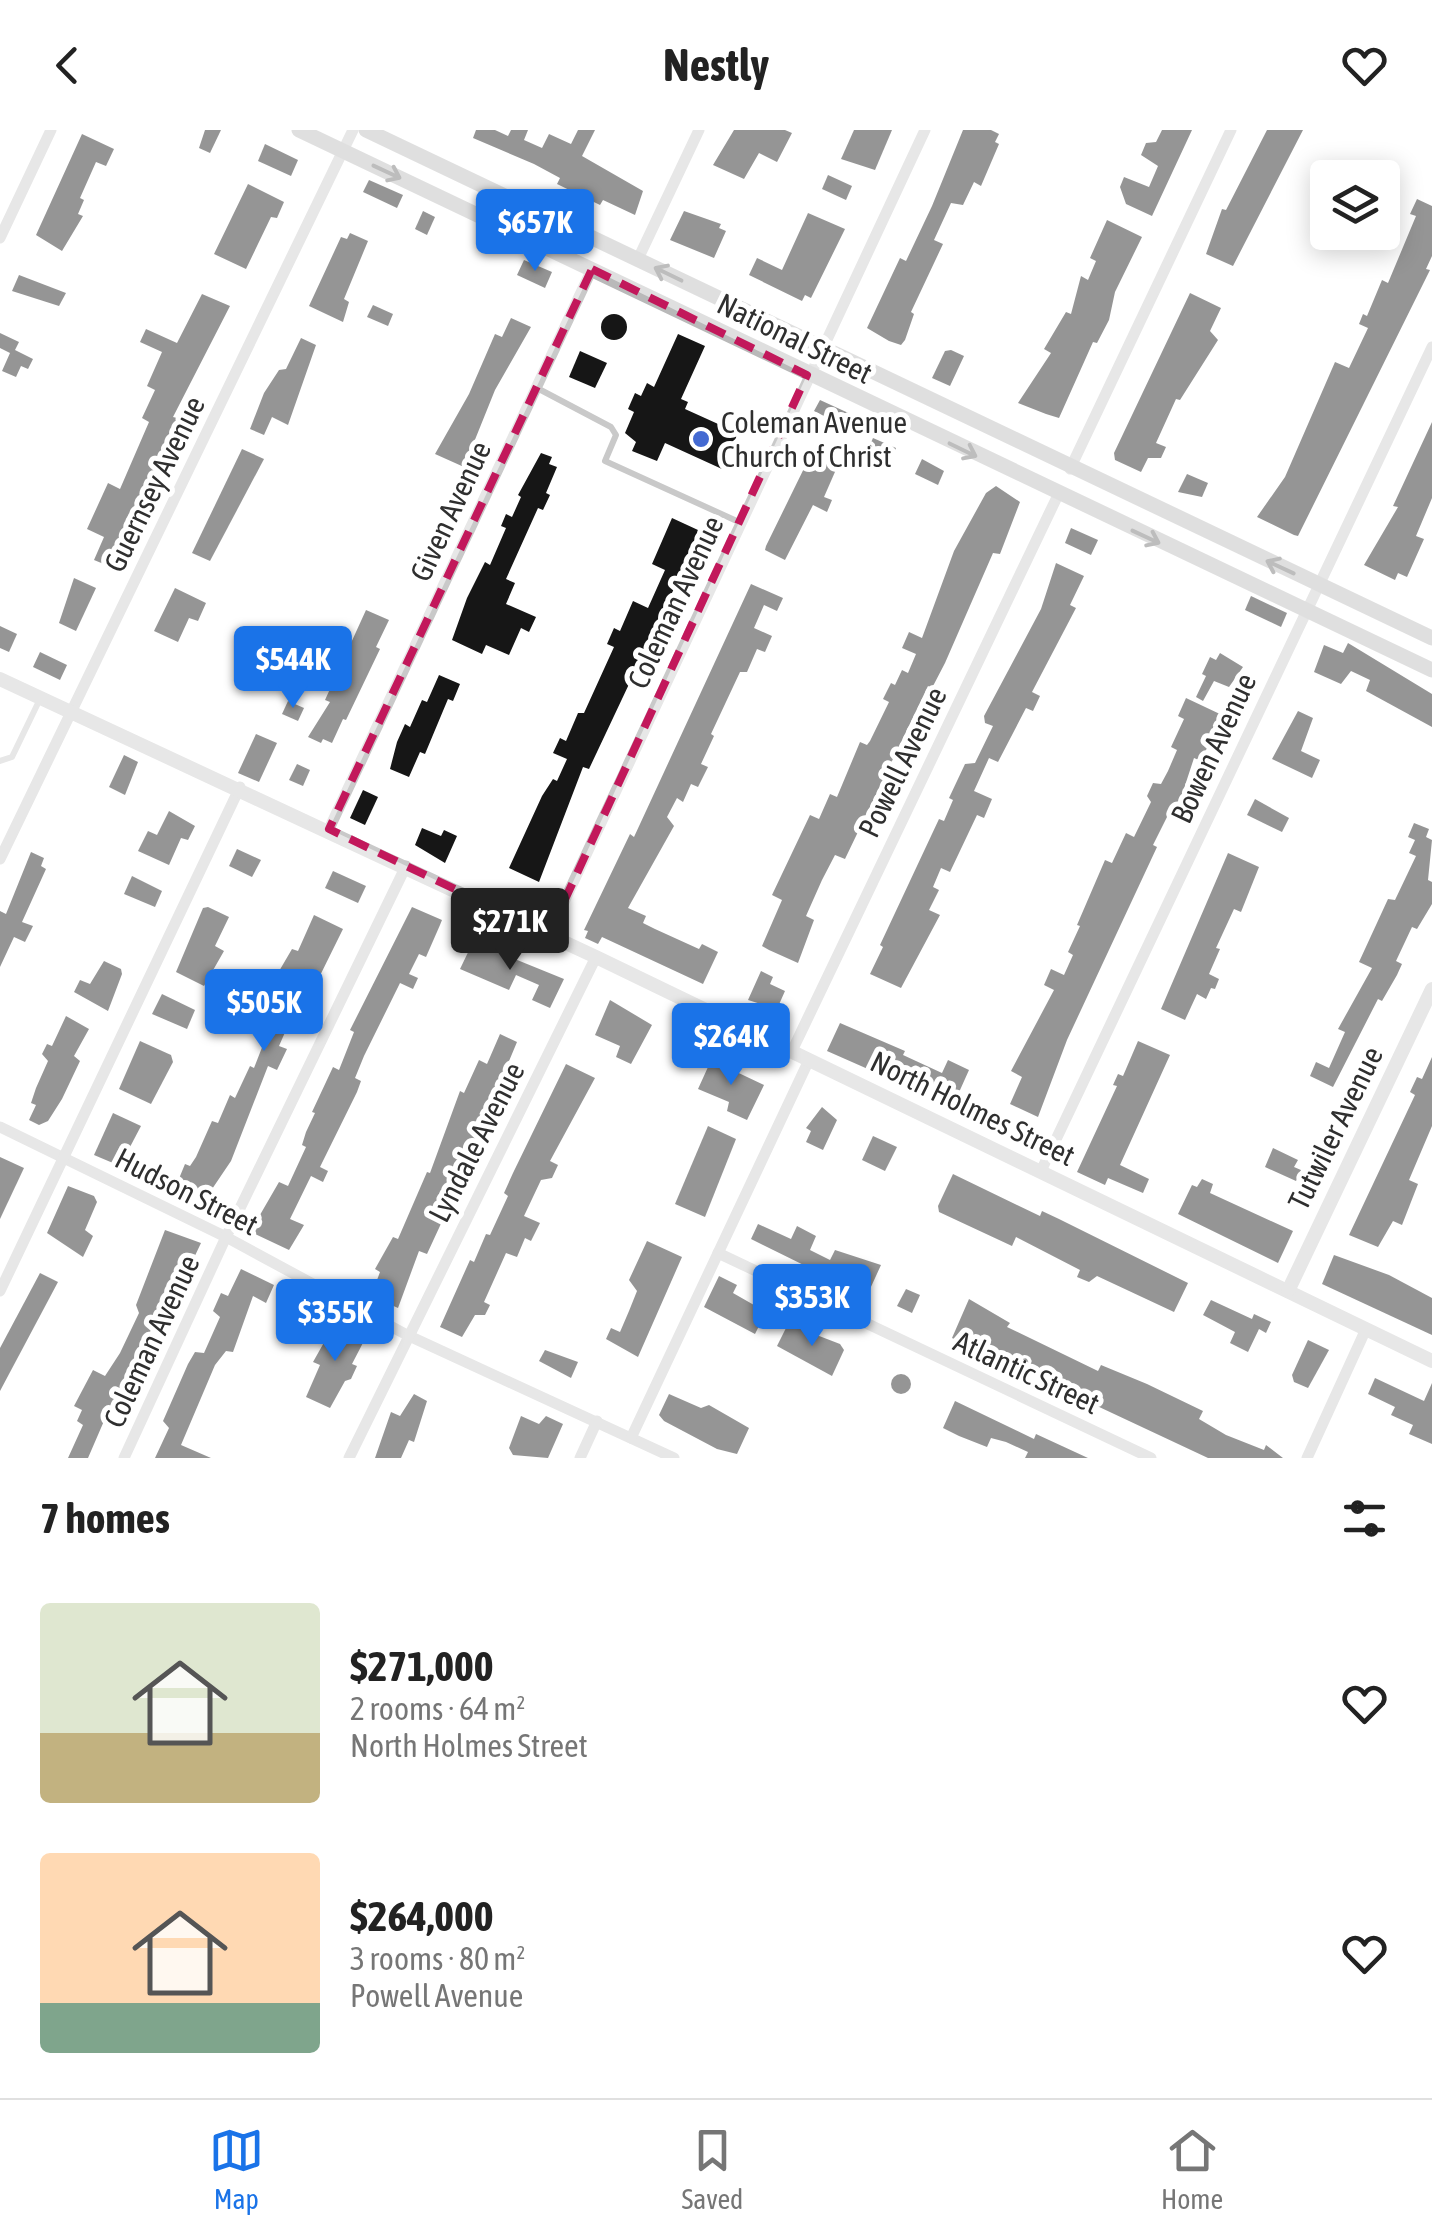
<!DOCTYPE html>
<html lang="en">
<head>
<meta charset="utf-8">
<style>
	body { margin:0; font-family:"Asap Condensed",sans-serif; background:#f2f2f2; color:#222; height:100vh; display:flex; flex-direction:column; font-size:38px; white-space:nowrap }
	* { box-sizing:border-box; margin:0 }
	p { font-size:32px; color:#767676 }
	.icon { flex:none; width:55px; height:55px; fill:none; stroke:currentColor; stroke-width:2; stroke-linecap:round; stroke-linejoin:round }
	.map { position:relative; height:1328px; overflow:hidden }
	.sheet { display:flex; flex-direction:column; background:#fff; flex:1 }
	.sheet>* { flex:none }
	.buttons { position:absolute; left:1310px; top:30px; display:grid; gap:20px }
	.buttons a { display:grid; place-items:center; width:90px; height:90px; border-radius:10px; background:#fff; box-shadow:0 5px 25px #0003; font-size:50px }
	.price { position:absolute; translate:-50% -85px; padding:0 22px; border-radius:10px; background:#1a73e8; color:#fff; font-size:32px; line-height:65px; filter:drop-shadow(0 2px 5px #0008) }
	.price::after { content:''; position:absolute; left:50%; top:60px; width:30px; height:22px; margin-left:-15px; background:inherit; clip-path:polygon(0 0,100% 0,50% 100%) }
	.price.active { background:#222; color:#fff }
	ul { padding:0; list-style:none }
	li { display:flex; align-items:center; gap:30px; height:250px; padding:0 40px }
	li span { display:grid; place-items:center; flex:none; width:280px; height:200px; border-radius:10px; color:#555 }
	li>.icon { margin-inline-start:auto }
	span .icon { width:120px; height:120px; fill:#fffc; stroke-width:1 }
	li b { font-size:42px }
	h2 { display:flex; justify-content:space-between; align-items:center; height:120px; padding:0 40px; font-size:42px }
	header { display:flex; justify-content:space-between; align-items:center; height:130px; padding:0 40px; background:#fff; font-size:45px; font-weight:700 }
	.tab-bar { display:flex; justify-content:space-around; align-items:center; height:140px; border-top:2px solid #e0e0e0; background:#fff; font-size:28px; color:#767676 }
	.tab-bar a { display:grid; justify-items:center; gap:5px }
	.tab-bar .active { color:#1a73e8 }
	.map>svg:first-child { display:block }
</style>
</head>
<body>
<header><svg class="icon" aria-label="back" viewBox="0 0 24 24"><path d="M15 5l-7 7 7 7"/></svg>Nestly<svg class="icon" aria-label="heart" viewBox="0 0 24 24"><path d="M12 20l-8-8c-3-5 5-10 8-4 3-6 11-1 8 4z"/></svg></header>
<div class="map">
<svg width="1432" height="1328" viewBox="0 0 1432 1328">
	<rect width="100%" height="100%" fill="#fff"/>
	<g fill="#161616">
		<polygon points="205,0 221,0 210,23 199,18"/>
		<polygon points="476,0 495,0 508,6 511,0 528,0 524,10 542,18 549,4 571,14 578,0 595,0 582,26 643,61 635,85 603,70 600,75 557,54 560,48 534,34 473,8"/>
		<polygon points="734,0 785,0 792,3 777,32 759,23 744,49 713,35"/>
		<polygon points="854,0 892,0 875,40 841,29"/>
		<polygon points="963,0 991,0 999,4 995,12 999,14 981,56 974,52 963,75 951,73 934,110 943,114 911,182 914,184 905,210 901,215 889,211 867,198 900,128 906,131 932,76"/>
		<polygon points="1162,0 1192,0 1152,86 1126,74 1120,57 1124,47 1149,57 1158,36 1141,25 1146,13 1156,12"/>
		<polygon points="1267,0 1303,0 1233,136 1206,124 1222,79 1226,80"/>
		<polygon points="82,4 114,19 106,36 96,32 80,68 84,70 78,84 83,86 62,121 36,105"/>
		<polygon points="265,14 298,30 291,46 258,31"/>
		<polygon points="828,45 852,56 846,70 822,59"/>
		<polygon points="369,50 403,65 397,78 363,62"/>
		<polygon points="248,54 284,72 277,88 271,87 246,139 214,124"/>
		<polygon points="1417,69 1432,76 1432,126 1426,139 1430,140 1298,406 1294,405 1257,387 1285,347 1335,232 1349,238 1368,198 1359,194 1363,184 1367,186 1382,150 1388,153 1416,86 1410,84"/>
		<polygon points="423,81 435,87 427,105 415,99"/>
		<polygon points="684,81 721,94 719,98 726,101 714,128 670,110"/>
		<polygon points="808,83 845,99 811,168 805,165 802,171 749,145 757,128 782,140"/>
		<polygon points="1107,90 1142,107 1115,162 1109,190 1097,213 1093,212 1059,288 1046,284 1018,273 1051,223 1044,219 1066,182 1071,184 1081,146 1088,150 1096,131 1090,128"/>
		<polygon points="350,103 368,111 344,169 349,172 343,192 309,176 341,107 347,109"/>
		<polygon points="524,130 552,142 545,158 517,145"/>
		<polygon points="19,145 66,163 59,176 12,161"/>
		<polygon points="1190,163 1221,178 1210,201 1218,210 1180,270 1176,269 1156,313 1166,317 1161,328 1148,328 1141,342 1115,330 1114,323"/>
		<polygon points="202,164 230,176 173,287 177,288 111,437 94,430 104,407 87,399 108,353 120,359 149,292 142,288 155,260 147,256 162,222 140,212 146,199 177,213"/>
		<polygon points="373,175 393,184 388,196 367,187"/>
		<circle cx="614" cy="197" r="13"/>
		<polygon points="511,188 531,197 495,260 464,337 435,324 469,264 495,204 502,207"/>
		<polygon points="0,203 19,212 15,220 33,229 28,239 21,236 16,247 2,241 10,223 0,218"/>
		<polygon points="678,204 705,216 681,269 688,272 685,279 738,303 722,339 665,313 657,331 632,321 636,312 625,303 634,282 628,279 635,263 641,266 647,253 654,257"/>
		<polygon points="301,208 316,215 288,295 272,287 264,305 250,299 264,263 279,240 286,239"/>
		<polygon points="951,220 964,226 950,256 932,248 945,221"/>
		<polygon points="580,221 607,233 595,258 569,247"/>
		<polygon points="820,270 855,286 845,307 821,296 826,287 814,281"/>
		<polygon points="1432,292 1432,368 1416,406 1424,409 1407,447 1398,443 1395,450 1364,435 1398,377 1393,376"/>
		<polygon points="873,308 896,318 889,333 867,322"/>
		<polygon points="242,319 264,329 210,431 192,423"/>
		<polygon points="813,320 838,335 824,367 832,370 827,382 813,375 785,430 765,420 766,416"/>
		<polygon points="541,323 552,327 549,334 557,337 546,363 550,365 543,380 538,378 506,449 515,453 506,474 536,487 529,502 521,498 509,525 486,515 482,524 452,510 467,468 485,432 490,435 506,398 501,396 506,384 512,387 521,367 518,365"/>
		<polygon points="922,329 944,341 938,355 915,344"/>
		<polygon points="1187,344 1208,353 1202,367 1178,362"/>
		<polygon points="996,356 1020,372 1000,424 993,423 945,533 932,558 928,556 845,729 835,725 822,750 806,786 814,790 798,833 769,820 762,816 782,770 772,765 810,685 819,689 830,664 837,667 860,612 867,615 870,611 889,572 883,569 891,553 895,555 902,540 908,543 916,524 902,518 909,502 922,508 954,421 986,363"/>
		<polygon points="672,388 698,400 688,429 589,639 583,637 539,752 509,738 542,666 553,649 557,651 567,629 553,623 560,608 566,611 578,583 584,583 614,517 607,514 614,498 620,501 633,471 648,478 665,440 652,434"/>
		<polygon points="1071,398 1098,410 1091,425 1065,413"/>
		<polygon points="1056,433 1084,446 1070,475 1076,478 1032,562 1040,566 1033,581 1026,578 998,632 989,628 974,661 992,669 984,688 977,685 950,742 941,738 933,757 939,760 929,780 940,785 901,858 870,844 883,817 880,815 939,689 944,691 953,670 949,668 965,634 975,633 993,596 985,593 984,586 1041,479"/>
		<polygon points="74,448 96,458 76,501 59,493"/>
		<polygon points="751,454 783,468 777,481 764,475 754,498 772,506 765,522 757,519 747,542 740,542 711,604 714,606 701,634 708,637 698,657 691,654 683,672 677,668 667,687 674,696 628,778 646,786 643,793 655,799 699,819 702,814 718,822 703,854 602,807 598,814 585,808 588,801 584,800 630,704 634,707"/>
		<polygon points="175,458 206,473 198,491 189,488 178,512 154,501"/>
		<polygon points="1251,466 1287,483 1281,497 1245,480"/>
		<polygon points="366,480 389,490 376,517 380,519 346,590 343,589 332,613 323,609 321,613 308,607 330,572 325,570"/>
		<polygon points="0,496 17,504 9,522 0,518"/>
		<polygon points="1348,513 1432,564 1432,597 1366,561 1370,550 1351,541 1341,554 1314,542 1324,515 1343,523"/>
		<polygon points="40,522 67,535 60,550 33,537"/>
		<polygon points="1220,523 1243,537 1229,557 1214,551 1203,571 1196,567 1206,546 1202,544 1210,527 1216,530"/>
		<polygon points="439,545 460,554 453,571 448,569 425,624 420,622 409,647 390,639 397,612 405,594 410,597 422,570 427,572"/>
		<polygon points="1186,568 1222,585 1201,631 1194,628 1176,683 1170,681 1153,715 1157,717 1067,910 1038,987 1010,974 1022,947 1011,941 1054,860 1044,855 1051,839 1064,845 1073,825 1068,822 1080,796 1077,795 1105,730 1112,733 1126,703 1134,707 1151,672 1147,666 1153,653 1161,654 1168,641 1177,620 1171,617 1184,589 1178,586"/>
		<polygon points="288,571 304,578 298,591 282,584"/>
		<polygon points="1298,581 1313,588 1301,621 1320,630 1312,648 1272,629"/>
		<polygon points="256,604 277,613 259,652 238,643"/>
		<polygon points="124,625 138,632 125,665 109,657"/>
		<polygon points="297,634 310,640 303,656 289,650"/>
		<polygon points="363,660 378,667 365,695 350,688"/>
		<polygon points="1255,669 1289,688 1282,702 1247,685"/>
		<polygon points="169,681 195,696 188,710 181,708 169,735 138,721 148,701 157,705"/>
		<polygon points="1414,693 1429,699 1426,707 1432,710 1428,750 1432,752 1432,774 1417,799 1412,797 1396,831 1402,834 1397,845 1382,871 1378,869 1333,957 1310,946 1316,932 1329,938 1345,902 1338,899 1372,838 1359,832 1388,769 1395,770 1416,726 1409,723 1415,710 1408,707"/>
		<polygon points="422,698 441,706 444,700 457,706 445,733 415,715"/>
		<polygon points="237,719 261,730 252,747 229,736"/>
		<polygon points="31,722 44,728 41,736 46,739 22,792 33,796 25,812 14,807 0,837 0,781 6,784"/>
		<polygon points="1228,723 1259,737 1241,782 1234,779 1216,818 1220,819 1209,844 1219,849 1215,859 1211,858 1206,869 1197,864 1185,890 1161,879"/>
		<polygon points="333,741 366,756 358,773 325,758"/>
		<polygon points="132,746 162,761 155,777 124,764"/>
		<polygon points="208,777 229,787 215,816 224,821 204,856 176,842 203,778"/>
		<polygon points="412,777 442,790 440,795 426,827 419,824 409,844 418,848 413,859 400,853 364,926 355,948 361,951 357,962 320,1037 328,1041 323,1052 311,1046 290,1089 304,1095 289,1120 253,1103 253,1097 279,1052 288,1056 306,1017 302,1015 306,1002 315,983 312,982 333,937 339,940 354,902 350,900"/>
		<polygon points="314,785 343,799 305,876 294,892 290,891 279,916 287,919 277,940 268,936 231,1031 208,1065 178,1051 185,1034 190,1036 196,1027 212,991 218,993 230,965 235,968 250,936 254,938 282,866 268,860 292,819 298,821"/>
		<polygon points="473,812 564,849 550,878 532,870 539,855 516,845 509,860 460,839"/>
		<polygon points="104,831 121,839 122,844 108,881 74,862 80,850 90,854"/>
		<polygon points="761,841 773,847 770,854 785,861 777,879 748,870"/>
		<polygon points="162,864 195,880 187,899 152,884"/>
		<polygon points="610,870 652,895 631,934 616,927 620,916 595,905"/>
		<polygon points="66,886 89,899 74,926 80,931 62,969 48,991 39,995 29,990 36,975 31,973 36,958 48,931 42,924 47,914 52,916"/>
		<polygon points="840,893 905,921 903,925 942,943 948,930 969,940 956,969 923,955 920,962 827,921"/>
		<polygon points="500,904 517,912 489,979 493,981 427,1124 419,1121 398,1178 371,1166 380,1142 375,1139 393,1107 398,1109 427,1042 430,1043 460,961 464,963 479,930 487,934"/>
		<polygon points="140,911 171,925 173,932 151,974 119,959"/>
		<polygon points="1138,911 1170,925 1120,1035 1149,1049 1143,1063 1108,1048 1105,1055 1077,1042 1117,956 1113,955 1118,944 1123,946"/>
		<polygon points="713,926 728,933 726,937 764,955 747,990 727,981 729,972 698,959"/>
		<polygon points="1432,927 1432,996 1409,1050 1418,1054 1402,1095 1393,1091 1378,1117 1349,1105 1415,965 1410,962 1417,947 1422,949"/>
		<polygon points="566,934 595,948 550,1031 558,1035 552,1048 541,1050 524,1086 540,1093 531,1111 525,1108 517,1127 506,1123 484,1172 490,1175 485,1185 475,1185 462,1207 440,1197 470,1130 474,1132 486,1104 490,1105 508,1066 504,1063 513,1043"/>
		<polygon points="822,977 837,990 823,1020 806,1012 811,1001 806,998"/>
		<polygon points="113,983 141,996 120,1036 94,1025"/>
		<polygon points="708,996 736,1009 705,1087 675,1074"/>
		<polygon points="873,1006 897,1017 885,1041 862,1030"/>
		<polygon points="1273,1018 1298,1030 1294,1037 1301,1040 1296,1051 1265,1037"/>
		<polygon points="0,1027 24,1038 0,1089"/>
		<polygon points="953,1044 1040,1086 1042,1081 1059,1089 1188,1153 1174,1182 1097,1146 1089,1152 1077,1147 1080,1140 1016,1107 1012,1116 939,1082 938,1076"/>
		<polygon points="1202,1049 1213,1054 1210,1063 1293,1101 1278,1133 1178,1084 1192,1055 1197,1057"/>
		<polygon points="68,1056 94,1066 97,1072 85,1100 93,1106 83,1127 47,1103"/>
		<polygon points="758,1094 791,1109 797,1096 816,1106 810,1120 830,1130 835,1120 881,1135 870,1159 862,1160 835,1143 832,1149 751,1109"/>
		<polygon points="165,1100 201,1113 192,1132 181,1128 166,1169 173,1174 166,1188 157,1186 119,1273 116,1271 104,1291 88,1328 68,1328 83,1295 77,1291 82,1280 74,1276 93,1240 105,1246 120,1223 139,1183 136,1175"/>
		<polygon points="647,1111 682,1127 638,1227 606,1209 611,1198 620,1202 629,1181 637,1161 629,1150"/>
		<polygon points="1334,1125 1389,1145 1432,1168 1432,1205 1322,1154"/>
		<polygon points="241,1139 274,1155 266,1173 253,1166 233,1222 226,1221 215,1235 181,1315 211,1328 155,1328 169,1298 163,1291 188,1234 195,1222 204,1223 220,1187 213,1181 221,1163 228,1166"/>
		<polygon points="40,1143 58,1152 0,1261 0,1218"/>
		<polygon points="719,1146 737,1155 733,1163 766,1182 755,1204 704,1177"/>
		<polygon points="906,1159 920,1165 912,1183 897,1176"/>
		<polygon points="969,1169 1010,1193 1007,1197 1098,1241 1101,1235 1147,1254 1203,1281 1199,1289 1226,1305 1264,1320 1266,1315 1283,1328 1208,1328 952,1208"/>
		<polygon points="1211,1170 1252,1189 1254,1184 1271,1192 1266,1203 1259,1199 1248,1222 1230,1213 1235,1202 1203,1185"/>
		<polygon points="335,1193 366,1207 352,1234 357,1236 351,1249 345,1251 330,1278 306,1267 320,1235 313,1232"/>
		<polygon points="788,1194 840,1214 844,1220 832,1246 777,1216"/>
		<polygon points="1308,1210 1329,1220 1308,1258 1294,1252 1292,1245"/>
		<polygon points="545,1220 578,1232 571,1248 539,1231"/>
		<circle cx="901" cy="1254" r="10"/>
		<polygon points="1375,1248 1424,1271 1432,1253 1432,1314 1409,1304 1413,1295 1391,1285 1395,1277 1368,1264"/>
		<polygon points="414,1264 427,1271 414,1312 409,1310 401,1328 375,1328 391,1282 400,1286"/>
		<polygon points="669,1264 701,1278 709,1275 749,1298 737,1324 717,1319 664,1291 659,1285"/>
		<polygon points="955,1271 1034,1309 1036,1304 1088,1328 1025,1328 1028,1322 1006,1312 991,1308 987,1317 959,1306 943,1298"/>
		<polygon points="521,1286 539,1294 546,1286 563,1294 548,1328 513,1325 509,1318"/>
	</g>
	<g fill="none" stroke-linecap="round" stroke-linejoin="round">
		<g stroke="#c9c9c9" stroke-width="6">
			<polyline points="537,258 611,297 616,305 605,331 739,392"/>
			<polyline points="0,631 12,627 40,569"/>
		</g>
		<g stroke="#c9c9c9" stroke-width="11">
			<polyline points="0,108 51,0"/>
			<polyline points="638,129 699,0"/>
			<polyline points="1070,339 1231,0"/>
			<polyline points="329,699 592,139"/>
			<polyline points="0,729 353,0"/>
			<polyline points="549,804 925,0"/>
			<polyline points="792,921 1058,365"/>
			<polyline points="0,997 226,1107 407,1205 674,1328"/>
			<polyline points="1041,1041 1432,217"/>
			<polyline points="718,1123 1151,1328"/>
			<polyline points="0,1161 240,657"/>
			<polyline points="631,1308 809,930"/>
			<polyline points="124,1328 226,1107 406,736"/>
			<polyline points="349,1328 596,827"/>
			<polyline points="580,1328 597,1291"/>
			<polyline points="1307,1328 1366,1199"/>
		</g>
		<g stroke="#c9c9c9" stroke-width="14">
			<polyline points="0,549 596,827 1432,1231"/>
			<polyline points="1288,1161 1432,859"/>
		</g>
		<g stroke="#b9b9b9" stroke-width="15">
			<polyline points="299,0 1432,540"/>
			<polyline points="366,0 1432,508"/>
		</g>
	</g>
	<defs><path id="oneway-shaft" d="M-6 0H5M1.5-3L5.5 0L1.5 3" fill="none" stroke-width="1.6" stroke-linecap="round" stroke-linejoin="round" transform="scale(2.5)"/></defs>
	<g stroke="#6d6d6d">
		<use href="#oneway-shaft" transform="translate(387 42) rotate(25)"/>
		<use href="#oneway-shaft" transform="translate(668 144) rotate(-154)"/>
		<use href="#oneway-shaft" transform="translate(963 320) rotate(26)"/>
		<use href="#oneway-shaft" transform="translate(1146 407) rotate(25)"/>
		<use href="#oneway-shaft" transform="translate(1280 437) rotate(-155)"/>
	</g>
	<path d="M0 0H1432V1328H0ZM592,139L807,245L549,804L329,699Z" fill="#fff" fill-opacity=".55" fill-rule="evenodd"/>
	<path fill="none" stroke="#c2185b" stroke-width="8" stroke-dasharray="20 12" stroke-linejoin="round" d="M592,139L807,245L549,804L329,699Z"/>
	<circle fill="#446ad2" stroke="#fff" stroke-width="4" cx="701" cy="309" r="10"/>
	<g text-anchor="middle" dominant-baseline="central" stroke-width="10" stroke-linejoin="round" paint-order="stroke">
		<g font-size="30" fill="#2f2f2f" stroke="#fff">
			<text transform="translate(795 208) rotate(26)">National Street</text>
			<text transform="translate(154 354) rotate(-64)">Guernsey Avenue</text>
			<text transform="translate(450 381) rotate(-65)">Given Avenue</text>
			<text transform="translate(675 472) rotate(-65)">Coleman Avenue</text>
			<text transform="translate(1213 618) rotate(-65)">Bowen Avenue</text>
			<text transform="translate(902 632) rotate(-64)">Powell Avenue</text>
			<text transform="translate(973 978) rotate(26)">North Holmes Street</text>
			<text transform="translate(1335 998) rotate(-64)">Tutwiler Avenue</text>
			<text transform="translate(476 1012) rotate(-63)">Lyndale Avenue</text>
			<text transform="translate(187 1061) rotate(27)">Hudson Street</text>
			<text transform="translate(151 1211) rotate(-65)">Coleman Avenue</text>
			<text transform="translate(1027 1242) rotate(25)">Atlantic Street</text>
		</g>
		<g font-size="30" fill="#2f2f2f" stroke="#fff" text-anchor="start">
			<text x="721" y="292">Coleman Avenue<tspan x="721" dy="34">Church of Christ</tspan></text>
		</g>
	</g>
</svg>
<div class="buttons">
<a><svg class="icon" aria-label="layers" viewBox="0 0 24 24"><path d="M12 4l9 5-9 5-9-5zM3 14l9 5 9-5"/></svg></a>
</div>
<b class="price" style="left:535px;top:144px">$657K</b>
<b class="price" style="left:293px;top:581px">$544K</b>
<b class="price active" style="left:510px;top:843px">$271K</b>
<b class="price" style="left:264px;top:924px">$505K</b>
<b class="price" style="left:731px;top:958px">$264K</b>
<b class="price" style="left:812px;top:1219px">$353K</b>
<b class="price" style="left:335px;top:1234px">$355K</b>
</div>
<section class="sheet">
<h2>7 homes<svg class="icon" aria-label="filters" viewBox="0 0 24 24"><path d="M4 7h16M4 17h16"/><circle cx="9" cy="7" r="2"/><circle cx="15" cy="17" r="2"/></svg></h2>
<ul>
<li><span style="background:linear-gradient(#dfe7d0 65%,#c2b280 0)"><svg class="icon" aria-label="home" viewBox="0 0 24 24"><path d="M3 11l9-7 9 7M6 9v11h12V9"/></svg></span><div><b>$271,000</b><p>2 rooms · 64 m²</p><p>North Holmes Street</p></div><svg class="icon" aria-label="heart" viewBox="0 0 24 24"><path d="M12 20l-8-8c-3-5 5-10 8-4 3-6 11-1 8 4z"/></svg></li>
<li><span style="background:linear-gradient(#ffd9b3 75%,#7fa58c 0)"><svg class="icon" aria-label="home" viewBox="0 0 24 24"><path d="M3 11l9-7 9 7M6 9v11h12V9"/></svg></span><div><b>$264,000</b><p>3 rooms · 80 m²</p><p>Powell Avenue</p></div><svg class="icon" aria-label="heart" viewBox="0 0 24 24"><path d="M12 20l-8-8c-3-5 5-10 8-4 3-6 11-1 8 4z"/></svg></li>
</ul>
</section>
<nav class="tab-bar">
<a class="active"><svg class="icon" aria-label="map" viewBox="0 0 24 24"><path d="M3 6l6-2 6 2 6-2v14l-6 2-6-2-6 2zM9 4v14M15 6v14"/></svg>Map</a>
<a><svg class="icon" aria-label="saved" viewBox="0 0 24 24"><path d="M7 4h10v16l-5-4-5 4z"/></svg>Saved</a>
<a><svg class="icon" aria-label="home" viewBox="0 0 24 24"><path d="M3 11l9-7 9 7M6 9v11h12V9"/></svg>Home</a>
</nav>
</body>
</html>
